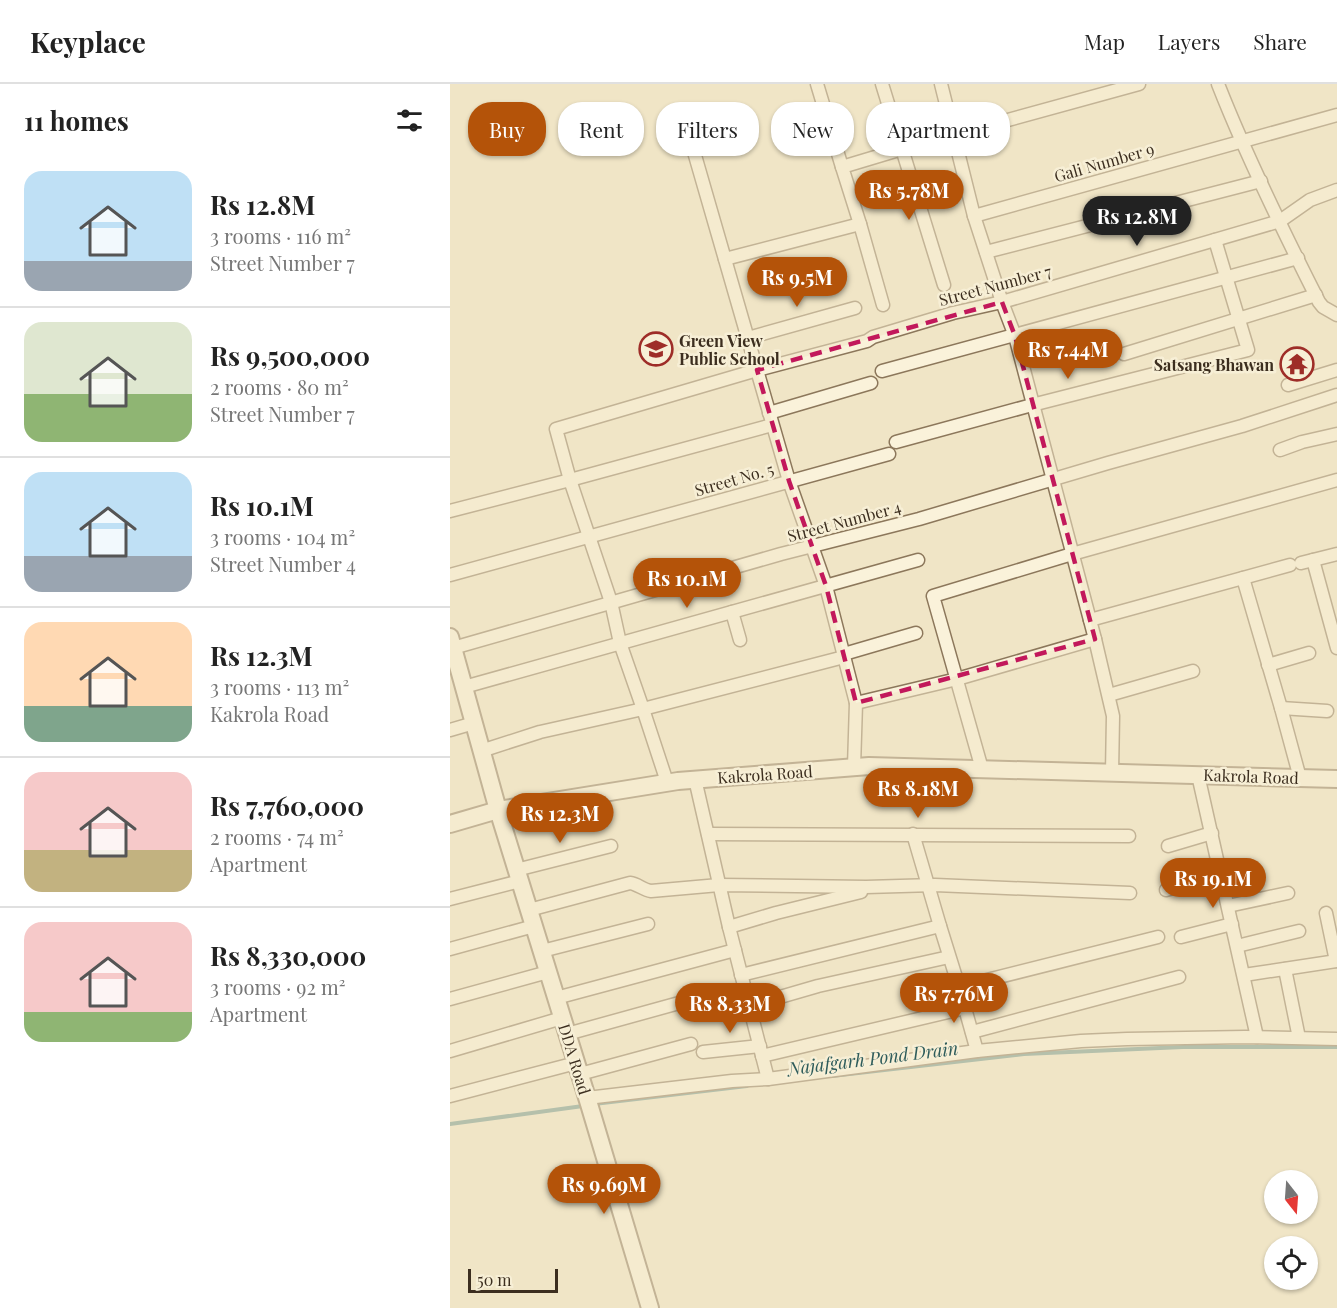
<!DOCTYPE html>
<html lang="en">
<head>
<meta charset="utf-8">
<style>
	body { margin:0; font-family:"Playfair Display",serif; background:#f2f2f2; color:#222; height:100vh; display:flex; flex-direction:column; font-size:22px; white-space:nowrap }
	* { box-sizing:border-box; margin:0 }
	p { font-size:20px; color:#767676 }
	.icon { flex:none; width:33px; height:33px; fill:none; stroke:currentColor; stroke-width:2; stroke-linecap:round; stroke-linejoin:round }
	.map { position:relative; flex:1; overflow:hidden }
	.details { display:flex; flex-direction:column; background:#fff; width:450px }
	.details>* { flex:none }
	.banner { position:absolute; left:18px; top:18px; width:570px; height:54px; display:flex; gap:12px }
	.needle { width:39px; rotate:163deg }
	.buttons { position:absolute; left:814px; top:1086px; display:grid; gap:12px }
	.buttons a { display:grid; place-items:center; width:54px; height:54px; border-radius:50%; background:#fff; box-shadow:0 2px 4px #0004; font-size:30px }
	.scale { position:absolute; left:18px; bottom:15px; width:90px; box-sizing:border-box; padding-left:6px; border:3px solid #3c2e1f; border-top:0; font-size:16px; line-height:21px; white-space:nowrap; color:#3c2e1f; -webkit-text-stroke:4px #f7efd6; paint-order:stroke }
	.price { position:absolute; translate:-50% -51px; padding:0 14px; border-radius:21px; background:#b45309; color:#fff; font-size:20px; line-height:39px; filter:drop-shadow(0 2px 3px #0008) }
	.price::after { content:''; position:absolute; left:50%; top:36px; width:18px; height:14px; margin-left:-9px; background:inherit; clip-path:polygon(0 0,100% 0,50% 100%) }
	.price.selected { background:#222; color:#fff }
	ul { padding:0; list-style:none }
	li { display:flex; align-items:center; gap:18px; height:150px; padding:0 24px }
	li+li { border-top:2px solid #e0e0e0 }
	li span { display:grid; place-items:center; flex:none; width:168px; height:120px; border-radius:18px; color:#555 }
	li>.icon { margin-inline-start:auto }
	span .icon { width:72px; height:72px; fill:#fffc; stroke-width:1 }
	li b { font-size:26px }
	h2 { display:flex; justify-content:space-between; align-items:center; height:72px; padding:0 24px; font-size:26px }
	.tag { padding:0 21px; border-radius:24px; background:#fff; box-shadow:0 2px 4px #0004; font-size:21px; line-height:54px }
	.tag.selected { background:#b45309; color:#fff }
	header { display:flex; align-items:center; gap:36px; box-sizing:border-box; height:84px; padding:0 30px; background:#fff; border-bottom:2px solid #e0e0e0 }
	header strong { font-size:28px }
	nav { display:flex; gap:33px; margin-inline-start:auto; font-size:21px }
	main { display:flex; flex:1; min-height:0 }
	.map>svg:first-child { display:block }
</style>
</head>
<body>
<header>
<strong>Keyplace</strong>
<nav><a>Map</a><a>Layers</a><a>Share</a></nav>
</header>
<main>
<section class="details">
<h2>11 homes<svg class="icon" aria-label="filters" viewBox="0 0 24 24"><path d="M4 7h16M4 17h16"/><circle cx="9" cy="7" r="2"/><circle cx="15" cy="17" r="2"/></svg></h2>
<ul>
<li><span style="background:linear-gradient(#bfe0f5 75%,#9aa5b1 0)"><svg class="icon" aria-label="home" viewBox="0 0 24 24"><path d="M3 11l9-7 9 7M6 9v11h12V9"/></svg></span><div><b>Rs 12.8M</b><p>3 rooms · 116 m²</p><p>Street Number 7</p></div></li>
<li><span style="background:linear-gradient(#dfe7d0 60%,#8fb573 0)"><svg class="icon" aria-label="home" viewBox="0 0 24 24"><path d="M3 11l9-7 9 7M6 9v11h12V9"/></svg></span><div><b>Rs 9,500,000</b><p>2 rooms · 80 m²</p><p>Street Number 7</p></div></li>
<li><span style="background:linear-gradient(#bfe0f5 70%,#9aa5b1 0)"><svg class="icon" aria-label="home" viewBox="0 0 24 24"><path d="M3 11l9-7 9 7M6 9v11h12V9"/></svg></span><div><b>Rs 10.1M</b><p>3 rooms · 104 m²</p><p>Street Number 4</p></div></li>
<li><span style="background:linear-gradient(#ffd9b3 70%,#7fa58c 0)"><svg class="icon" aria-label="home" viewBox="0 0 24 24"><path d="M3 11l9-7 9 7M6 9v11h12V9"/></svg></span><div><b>Rs 12.3M</b><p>3 rooms · 113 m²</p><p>Kakrola Road</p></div></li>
<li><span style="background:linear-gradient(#f6c9c9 65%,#c2b280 0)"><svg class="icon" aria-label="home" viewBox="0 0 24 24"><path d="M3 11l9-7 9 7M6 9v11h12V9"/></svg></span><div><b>Rs 7,760,000</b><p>2 rooms · 74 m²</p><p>Apartment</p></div></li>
<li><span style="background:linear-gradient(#f6c9c9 75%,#8fb573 0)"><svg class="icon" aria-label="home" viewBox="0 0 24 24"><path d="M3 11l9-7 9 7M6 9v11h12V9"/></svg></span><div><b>Rs 8,330,000</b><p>3 rooms · 92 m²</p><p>Apartment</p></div></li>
</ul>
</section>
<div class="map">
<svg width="887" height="1224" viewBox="0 0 887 1224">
	<rect width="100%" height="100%" fill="#f0e5c6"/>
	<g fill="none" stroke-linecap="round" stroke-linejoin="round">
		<g stroke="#6d928b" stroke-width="4">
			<polyline points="382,992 574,970 733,963 887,963"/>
			<polyline points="144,1020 297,1002"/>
			<polyline points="0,1040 133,1022"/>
		</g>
		<defs>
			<g id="minor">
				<polyline points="367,0 392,83"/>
				<polyline points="432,0 494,201"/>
				<polyline points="491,0 524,132 552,218 565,252 645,555 663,632 662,689"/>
				<path d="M768,0C797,74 833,147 869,218L873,223L887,231"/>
				<polyline points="242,61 339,397 376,502 406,619"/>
				<polyline points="524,132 887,31"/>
				<polyline points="536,168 811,97"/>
				<polyline points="275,175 410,140"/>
				<polyline points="433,221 410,140 392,83 452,65 689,0"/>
				<polyline points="298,254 405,224"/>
				<polyline points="674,270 866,211"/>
				<polyline points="432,287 848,174"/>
				<polyline points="838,301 887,286"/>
				<polyline points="319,329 421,299"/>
				<polyline points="446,358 582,321 798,266 765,156"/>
				<polyline points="830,366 852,358 887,350"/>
				<polyline points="0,427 120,396 322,341"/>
				<polyline points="863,476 887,564"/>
				<polyline points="851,479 887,470"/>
				<polyline points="0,491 439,370"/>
				<polyline points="793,494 831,624 850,694"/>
				<polyline points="282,528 290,556"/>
				<polyline points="640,536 840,481"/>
				<polyline points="3,564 331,470 469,435 658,379 792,342 887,311"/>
				<polyline points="394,570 466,549"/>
				<polyline points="394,573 193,625 170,559 161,518 120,396 106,345 307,286 417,257 423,253 503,229 552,218 830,137 860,116 887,106"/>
				<polyline points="818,581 859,569"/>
				<polyline points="14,603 468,476"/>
				<polyline points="659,611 743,587"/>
				<polyline points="831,624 877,627"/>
				<polyline points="0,646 24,639"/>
				<polyline points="31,667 90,648 193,625 217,698"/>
				<polyline points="404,683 406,619 507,595 645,555"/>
				<polyline points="532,685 483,512 622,470 887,396"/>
				<polyline points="748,691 807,953"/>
				<polyline points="245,695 279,843 318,995"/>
				<polyline points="258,750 679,752"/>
				<polyline points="463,750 490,842"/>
				<polyline points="718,762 762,749"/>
				<polyline points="66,786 161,762"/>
				<polyline points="716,806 771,790"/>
				<polyline points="0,815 70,797"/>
				<polyline points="778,822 838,809"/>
				<path d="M79,826L180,799C188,800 193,806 201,807L269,801L416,803L485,801L680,809"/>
				<polyline points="876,829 886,877"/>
				<polyline points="279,843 326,829 411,808"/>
				<polyline points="731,853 782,840"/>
				<polyline points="787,862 849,847"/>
				<polyline points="0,865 84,842"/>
				<polyline points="92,867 198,840"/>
				<polyline points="835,885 849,954"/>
				<polyline points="291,891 490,842 509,903 708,853"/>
				<polyline points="794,891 887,877"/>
				<polyline points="509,903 527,967"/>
				<polyline points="106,914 285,866"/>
				<polyline points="0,915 98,888"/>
				<polyline points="299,922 368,902 499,873"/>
				<polyline points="522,948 729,893"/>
				<polyline points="117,950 240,916"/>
				<polyline points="0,967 112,934"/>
				<polyline points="253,968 310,962"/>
				<polyline points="312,972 515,924"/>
				<polyline points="130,990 241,960"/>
				<polyline points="0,1012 126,979"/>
				<polyline points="137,1014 282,997 318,995 527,967 631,957 677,955 795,953 887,955"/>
			</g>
			<g id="tertiary">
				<polyline points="0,553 48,726 139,1020 200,1224"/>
				<polyline points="0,740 48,726 228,697 419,682 887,695"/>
			</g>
		</defs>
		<use href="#minor" stroke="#8c775b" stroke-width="15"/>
		<use href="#tertiary" stroke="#8c775b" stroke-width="20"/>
		<use href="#minor" stroke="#faf2da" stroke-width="12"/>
		<use href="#tertiary" stroke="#faf2da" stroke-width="16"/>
	</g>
	<path d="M0 0H887V1224H0ZM552,218L565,252L645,555L406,619L376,502L339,397L307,286Z" fill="#f0e5c6" fill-opacity=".55" fill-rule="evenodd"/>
	<path fill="none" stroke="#c2185b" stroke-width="4.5" stroke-dasharray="12 8" stroke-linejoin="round" d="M552,218L565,252L645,555L406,619L376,502L339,397L307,286Z"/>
	<defs>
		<symbol id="school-ring" viewBox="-11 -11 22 22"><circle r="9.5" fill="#f7efd6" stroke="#9e2d28" stroke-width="1.5"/><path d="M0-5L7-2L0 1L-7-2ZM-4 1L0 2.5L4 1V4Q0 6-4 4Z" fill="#9e2d28"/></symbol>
		<symbol id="temple-ring" viewBox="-11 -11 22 22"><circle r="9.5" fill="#f7efd6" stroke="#9e2d28" stroke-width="1.5"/><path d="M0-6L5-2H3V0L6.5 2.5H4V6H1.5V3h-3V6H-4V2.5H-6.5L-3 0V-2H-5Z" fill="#9e2d28"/></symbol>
	</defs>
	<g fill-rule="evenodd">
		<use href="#school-ring" x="187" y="246" width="38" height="38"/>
		<use href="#temple-ring" x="828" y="261" width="38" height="38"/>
	</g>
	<g text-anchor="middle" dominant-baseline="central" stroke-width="5" stroke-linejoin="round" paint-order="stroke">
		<g font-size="16" fill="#3c2e1f" stroke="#f7efd6">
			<text transform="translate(654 78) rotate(-16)">Gali Number 9</text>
			<text transform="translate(545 201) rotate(-15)">Street Number 7</text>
			<text transform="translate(284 395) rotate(-16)">Street No. 5</text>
			<text transform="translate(394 437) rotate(-15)">Street Number 4</text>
			<text transform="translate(315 690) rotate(-4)">Kakrola Road</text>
			<text transform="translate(801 692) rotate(2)">Kakrola Road</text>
			<text transform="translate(125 975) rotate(73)">DDA Road</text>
		</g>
		<g font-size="16" font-weight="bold" fill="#3c2e1f" stroke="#f7efd6" text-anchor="start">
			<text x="229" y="256">Green View<tspan x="229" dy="18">Public School</tspan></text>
			<text x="824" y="280" text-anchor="end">Satsang Bhawan</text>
		</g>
		<g font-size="18" font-style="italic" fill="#2e5c5b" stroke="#f7efd6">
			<text transform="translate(423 974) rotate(-7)">Najafgarh Pond Drain</text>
		</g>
	</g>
</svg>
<div class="buttons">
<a><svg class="needle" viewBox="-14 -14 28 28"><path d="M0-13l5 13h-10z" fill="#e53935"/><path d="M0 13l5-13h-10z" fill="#767676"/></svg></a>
<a><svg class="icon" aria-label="locate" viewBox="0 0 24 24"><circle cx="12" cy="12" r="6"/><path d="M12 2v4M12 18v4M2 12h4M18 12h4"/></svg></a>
</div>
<div class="scale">50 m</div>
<b class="price" style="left:459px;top:137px">Rs 5.78M</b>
<b class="price selected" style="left:687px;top:163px">Rs 12.8M</b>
<b class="price" style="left:347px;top:224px">Rs 9.5M</b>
<b class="price" style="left:618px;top:296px">Rs 7.44M</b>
<b class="price" style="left:237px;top:525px">Rs 10.1M</b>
<b class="price" style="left:468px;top:735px">Rs 8.18M</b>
<b class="price" style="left:110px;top:760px">Rs 12.3M</b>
<b class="price" style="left:763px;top:825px">Rs 19.1M</b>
<b class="price" style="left:504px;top:940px">Rs 7.76M</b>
<b class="price" style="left:280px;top:950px">Rs 8.33M</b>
<b class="price" style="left:154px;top:1131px">Rs 9.69M</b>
<div class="banner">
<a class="tag selected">Buy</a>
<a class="tag">Rent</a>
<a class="tag">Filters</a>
<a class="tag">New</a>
<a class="tag">Apartment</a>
</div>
</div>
</main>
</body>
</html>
